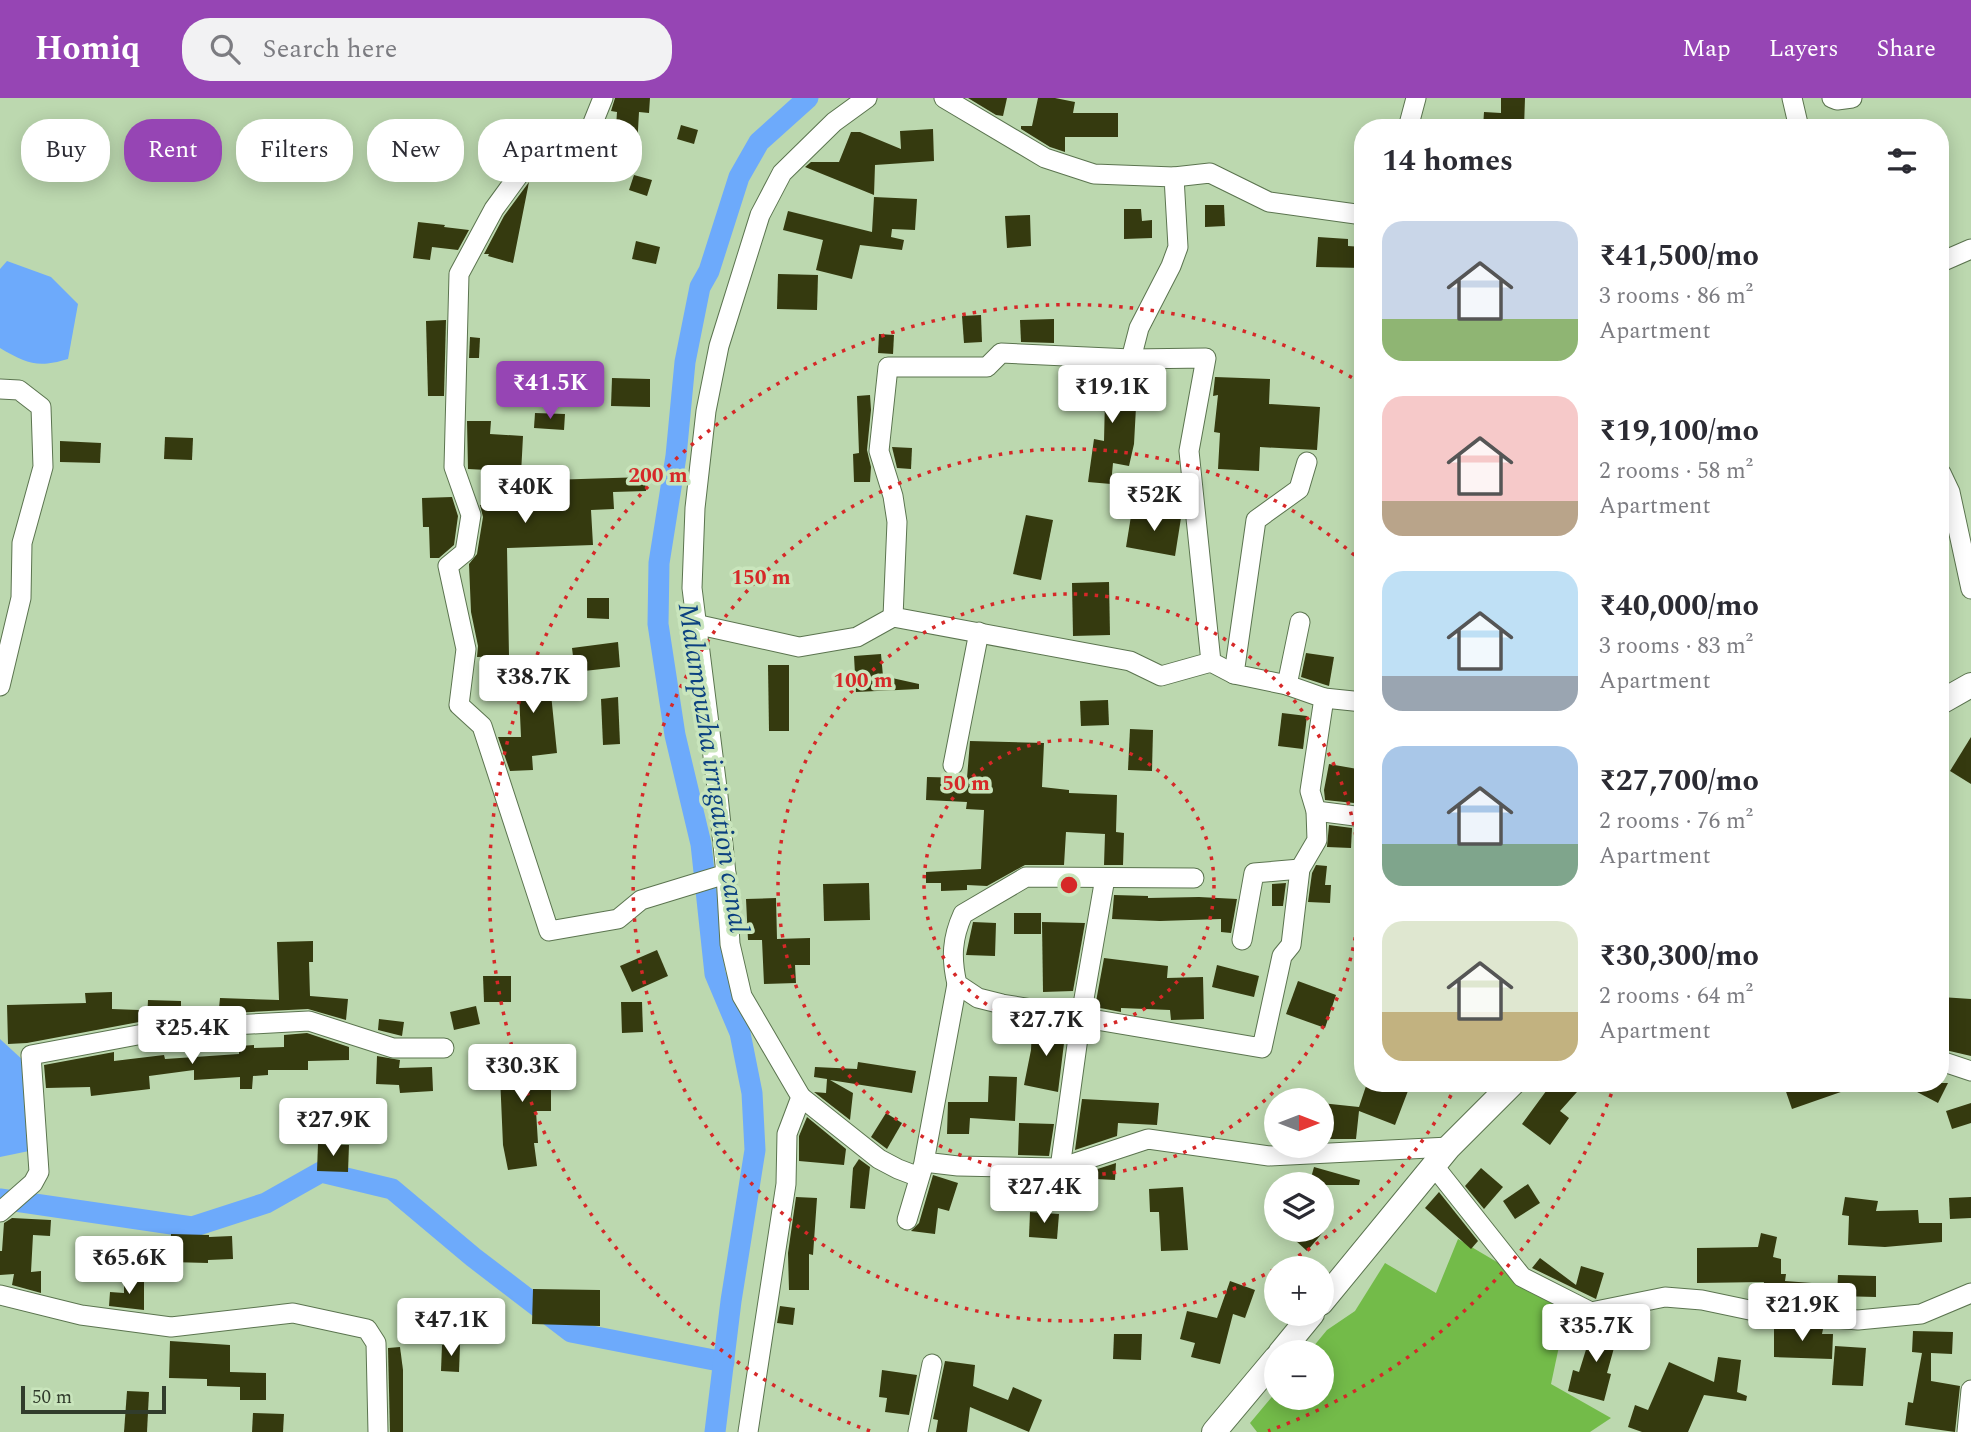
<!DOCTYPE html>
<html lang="en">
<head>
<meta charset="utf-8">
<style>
	body { margin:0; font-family:Spectral,serif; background:#f2f2f3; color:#2b2b33; height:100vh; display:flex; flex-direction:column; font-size:26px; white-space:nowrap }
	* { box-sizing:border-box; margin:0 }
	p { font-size:23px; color:#7c7c81 }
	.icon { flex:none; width:38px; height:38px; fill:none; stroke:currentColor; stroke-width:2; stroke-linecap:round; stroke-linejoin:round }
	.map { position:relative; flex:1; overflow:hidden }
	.details { position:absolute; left:1354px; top:21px; width:595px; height:973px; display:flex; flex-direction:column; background:#fff; border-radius:28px; box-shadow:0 4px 18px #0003 }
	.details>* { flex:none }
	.guide { position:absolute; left:21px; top:21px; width:665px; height:63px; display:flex; gap:14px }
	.needle { width:46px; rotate:90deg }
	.fabs { position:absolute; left:1264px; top:990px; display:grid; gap:14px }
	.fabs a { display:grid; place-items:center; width:70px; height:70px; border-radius:50%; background:#fff; box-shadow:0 4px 18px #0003; font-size:35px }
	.scale { position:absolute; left:21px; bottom:18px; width:145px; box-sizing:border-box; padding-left:7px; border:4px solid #313c2c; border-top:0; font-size:19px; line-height:24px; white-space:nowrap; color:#313c2c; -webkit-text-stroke:5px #c9e5bc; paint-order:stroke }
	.price { position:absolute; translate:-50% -60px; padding:0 16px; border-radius:7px; background:#fff; color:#222; font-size:23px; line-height:46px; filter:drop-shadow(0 2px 4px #0008) }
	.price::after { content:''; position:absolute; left:50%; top:42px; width:21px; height:16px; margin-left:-10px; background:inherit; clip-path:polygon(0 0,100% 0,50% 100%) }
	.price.selected { background:#9645b4; color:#fff }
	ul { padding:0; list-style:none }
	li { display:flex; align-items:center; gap:21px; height:175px; padding:0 28px }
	li span { display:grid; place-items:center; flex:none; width:196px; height:140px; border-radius:21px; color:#555 }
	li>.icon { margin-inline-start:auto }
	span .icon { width:84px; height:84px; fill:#fffc; stroke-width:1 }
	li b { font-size:30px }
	h2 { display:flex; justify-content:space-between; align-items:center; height:84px; padding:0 28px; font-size:30px }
	.chip { padding:0 24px; border-radius:28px; background:#fff; box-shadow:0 4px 18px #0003; font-size:24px; line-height:63px }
	.chip.selected { background:#9645b4; color:#fff }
	header { display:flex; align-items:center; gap:42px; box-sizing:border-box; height:98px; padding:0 35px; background:#9645b4; color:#fff }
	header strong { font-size:33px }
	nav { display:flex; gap:38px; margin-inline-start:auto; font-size:24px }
	.search { width:490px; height:63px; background:#f2f2f3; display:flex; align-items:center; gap:18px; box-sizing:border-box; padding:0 24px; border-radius:28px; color:#7c7c81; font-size:26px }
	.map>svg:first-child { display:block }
</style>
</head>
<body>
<header>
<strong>Homiq</strong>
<div class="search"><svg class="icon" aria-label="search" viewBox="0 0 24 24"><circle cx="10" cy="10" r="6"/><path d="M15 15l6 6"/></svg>Search here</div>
<nav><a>Map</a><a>Layers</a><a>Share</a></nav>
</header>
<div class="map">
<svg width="1971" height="1334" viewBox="0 0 1971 1334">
	<rect width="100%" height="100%" fill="#bcd8af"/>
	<polygon fill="#73bb49" points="1458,1141 1568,1206 1551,1286 1611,1320 1590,1334 1257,1334 1250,1325 1276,1294 1276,1300 1321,1300 1321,1255 1308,1255 1327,1232 1355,1213 1385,1165 1436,1195"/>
	<g fill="#6daafb">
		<path d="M7,163L51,179L78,206L68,261C38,270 27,266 0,250V171Z"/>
		<polygon points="0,941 25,964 29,1053 0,1059"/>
	</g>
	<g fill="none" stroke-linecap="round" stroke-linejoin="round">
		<g stroke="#6daafb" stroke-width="21">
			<polyline points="0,1101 192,1129 266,1105 321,1074 392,1091 473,1159 571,1234 724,1264"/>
			<polyline points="715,1334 731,1203 755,1052 752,995 740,935 715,876 701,746 675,637 658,526 659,465 676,358 685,264 700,189 709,173 739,79 759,44 808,0"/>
		</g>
	</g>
	<g fill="#353a0f">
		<polygon points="615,0 650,0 649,15 639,14 637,50 610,49 611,29 616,29 617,14 611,13"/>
		<polygon points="968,0 1007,0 1003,18 996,17"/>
		<polygon points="1038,0 1055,0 1075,4 1073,15 1118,15 1118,39 1065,39 1065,54 1050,49 1021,31 1021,28 1032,28"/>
		<polygon points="1501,0 1525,0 1524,30 1483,30 1484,14 1501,15"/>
		<polygon points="580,23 575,36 536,40 536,25"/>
		<polygon points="681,27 698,32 694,46 677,41"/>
		<polygon points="933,31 934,63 875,67 874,97 805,69 811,64 839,64 851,34 860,34 901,51 900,33"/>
		<polygon points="634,77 652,82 647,98 629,92"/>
		<polygon points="529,84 513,165 488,158 489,156 484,156 504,118"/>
		<polygon points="874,99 917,101 915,132 892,131 891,139 904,142 902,152 860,147 852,181 816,172 823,142 783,132 788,113 872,134"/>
		<polygon points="1205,107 1224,107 1225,128 1205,129"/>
		<polygon points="1124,111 1141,111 1142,123 1152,122 1152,140 1124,141"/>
		<polygon points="1030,117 1031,148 1007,150 1005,118"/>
		<polygon points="418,124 445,127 444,129 469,132 458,152 432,149 430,162 413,160"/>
		<polygon points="1318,139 1348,141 1348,148 1363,149 1363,170 1316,169"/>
		<polygon points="636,143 660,149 656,166 632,161"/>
		<polygon points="778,176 818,177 817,212 777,211"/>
		<polygon points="981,217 982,244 964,245 962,218"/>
		<polygon points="1054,221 1054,245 1021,244 1020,222"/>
		<polygon points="446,222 444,298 428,298 426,223"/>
		<polygon points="879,236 894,237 893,256 878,255"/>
		<polygon points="470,239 480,240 479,260 469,260"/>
		<polygon points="1092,271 1126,273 1127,308 1136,309 1134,346 1129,368 1113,365 1111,386 1088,384 1094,341 1104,343 1105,301 1092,302"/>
		<polygon points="1215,279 1270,281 1269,306 1320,309 1317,352 1260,349 1259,373 1218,371 1220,335 1214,334 1218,297 1213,298"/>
		<polygon points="612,280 650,281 650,309 611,308"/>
		<polygon points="870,297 871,312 867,352 871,369 870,384 854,384 853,356 859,355 857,298"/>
		<polygon points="535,315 565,316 564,332 534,330"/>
		<polygon points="467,323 491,323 490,336 523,338 521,376 549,377 549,382 645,379 646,393 613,394 614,411 591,412 593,447 507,450 509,558 477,559 478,548 471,514 469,466 477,456 483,419 480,407 505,406 506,373 468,371"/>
		<polygon points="165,339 193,340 192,362 164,361"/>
		<polygon points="60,343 101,345 100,365 60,364"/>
		<polygon points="892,349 912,350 911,371 897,370"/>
		<polygon points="452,399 458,418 454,447 439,460 430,460 429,429 423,429 422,400"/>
		<polygon points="1132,412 1181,420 1175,458 1126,449"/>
		<polygon points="1026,417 1053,422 1041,482 1013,476"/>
		<polygon points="1109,484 1110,537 1073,538 1072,485"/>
		<polygon points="587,500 609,500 609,521 587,520"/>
		<polygon points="618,544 620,569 575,574 572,550"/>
		<polygon points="1306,555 1334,559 1329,588 1301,579"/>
		<polygon points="881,556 883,578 919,586 919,591 856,594 854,558"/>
		<polygon points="768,567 789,567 789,633 769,633"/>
		<polygon points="510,568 564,569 563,597 551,596 557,655 532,658 533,672 510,673 498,639 521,639 519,595 509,595"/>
		<polygon points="618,599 620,646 603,647 601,601"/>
		<polygon points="1108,602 1109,627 1081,628 1080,603"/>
		<polygon points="1282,615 1307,618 1303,651 1278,648"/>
		<polygon points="1130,631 1153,632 1152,673 1128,672"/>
		<polygon points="1971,639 1971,686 1950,673"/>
		<polygon points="970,643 1044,645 1042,689 1069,692 1069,695 1117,697 1116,734 1124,735 1123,767 1104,767 1105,736 1066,734 1064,767 1025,767 987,788 967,787 967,792 941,793 941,785 926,785 926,774 981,771 984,712 966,711 967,704 926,702 927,679 967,680"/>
		<polygon points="1329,666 1363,672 1358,699 1354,698 1354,705 1325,702 1324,692"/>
		<polygon points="1329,727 1352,730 1351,750 1327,749"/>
		<polygon points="1316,767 1327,768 1325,787 1331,787 1330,805 1308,804 1312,775"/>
		<polygon points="869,785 870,822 824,823 823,786"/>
		<polygon points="1286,785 1283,808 1272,808 1272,786"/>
		<polygon points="1114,797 1148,798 1148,800 1199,799 1237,801 1231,835 1221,834 1221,821 1160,823 1112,821"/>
		<polygon points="776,800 777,841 810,840 810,867 795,867 796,885 764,886 762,842 748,842 746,801"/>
		<rect x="1014" y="815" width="27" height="21"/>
		<polygon points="973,824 996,825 995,858 966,857"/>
		<polygon points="1042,824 1085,825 1073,893 1043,894"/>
		<polygon points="313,843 313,864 309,864 310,898 348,901 346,922 308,911 174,918 147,923 148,902 181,903 181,908 219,910 220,900 279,902 277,844"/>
		<polygon points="657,852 668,878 632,894 620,868"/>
		<polygon points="1104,860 1168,868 1167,880 1203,879 1204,921 1171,922 1170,912 1121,910 1121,914 1095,909"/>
		<polygon points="1217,867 1259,878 1254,899 1212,889"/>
		<polygon points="483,878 511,878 511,904 484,904"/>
		<polygon points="1298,883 1336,897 1325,930 1286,916"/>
		<polygon points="112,894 112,911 139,912 139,924 27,945 8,946 7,907 86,905 85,895"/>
		<polygon points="1941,899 1971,901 1971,958 1941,951"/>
		<polygon points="621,904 642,904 643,934 622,935"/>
		<polygon points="476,908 480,926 454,932 450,914"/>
		<polygon points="379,921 404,924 402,938 378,932"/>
		<polygon points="1032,927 1066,929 1058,994 1024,987 1031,952"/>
		<polygon points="307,935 349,949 349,962 308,963 308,972 268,972 268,977 253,978 252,991 240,991 240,979 194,982 194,972 149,978 150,991 91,998 90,989 46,990 44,967 114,954 114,963 164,957 165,961 239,956 239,948 254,947 254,950 284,949 284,937"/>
		<polygon points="492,956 549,958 548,990 551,990 551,1013 536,1013 538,1045 534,1045 537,1068 508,1072 503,1047 500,978 492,978"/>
		<polygon points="377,958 400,962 399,970 432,969 433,993 400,995 399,987 376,986"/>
		<polygon points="858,964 916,973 912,995 830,982 853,995 850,1022 814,994 826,995 827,981 814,979 815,969 857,971"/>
		<polygon points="989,978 1017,979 1015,1023 970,1020 969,1036 947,1036 948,1004 988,1004"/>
		<polygon points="1367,985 1411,985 1395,1027 1359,1013 1356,1041 1321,1041 1321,1005 1359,1009"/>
		<polygon points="1552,985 1585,985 1560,1013 1569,1020 1550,1047 1522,1026"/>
		<polygon points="1783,985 1858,985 1858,988 1792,1011"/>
		<polygon points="1900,985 1948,985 1938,1005"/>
		<polygon points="1082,1001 1159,1005 1157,1027 1118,1025 1117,1038 1075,1052"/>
		<polygon points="1971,1005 1971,1025 1952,1031 1946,1013"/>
		<polygon points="886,1015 902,1025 887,1051 871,1039"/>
		<polygon points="807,1019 846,1051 844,1067 799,1063 799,1038"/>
		<polygon points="1019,1025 1054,1026 1049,1058 1018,1057"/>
		<polygon points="318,1046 349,1047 348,1074 317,1073"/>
		<polygon points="859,1061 870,1069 865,1111 850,1110 853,1070"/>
		<polygon points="1116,1065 1115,1082 1076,1080 1076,1078"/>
		<polygon points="1314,1069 1360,1082 1359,1087 1309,1087"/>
		<polygon points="1481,1070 1503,1089 1484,1111 1465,1088"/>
		<polygon points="933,1077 958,1085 949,1113 938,1110 935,1136 911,1133 919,1125"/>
		<polygon points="1528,1086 1540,1105 1515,1121 1503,1103"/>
		<polygon points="1183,1089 1188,1152 1161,1153 1159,1114 1150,1114 1149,1091"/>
		<polygon points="1439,1094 1478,1143 1471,1151 1425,1110"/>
		<polygon points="796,1099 817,1100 813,1157 809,1156 809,1192 789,1192 788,1155"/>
		<polygon points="1845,1099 1878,1103 1876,1113 1918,1112 1919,1125 1942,1125 1942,1144 1885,1149 1848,1147 1849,1118 1842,1117"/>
		<polygon points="1971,1099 1971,1120 1950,1121 1949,1100"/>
		<polygon points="1030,1114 1059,1116 1057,1141 1029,1139"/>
		<polygon points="12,1120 51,1122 50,1138 33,1137 31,1174 41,1173 41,1195 12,1187 14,1176 0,1177 0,1153 2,1153 4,1125"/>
		<polygon points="1284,1132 1325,1132 1307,1153"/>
		<polygon points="1761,1135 1777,1139 1773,1159 1781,1161 1781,1176 1786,1176 1785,1183 1825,1186 1824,1207 1760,1202 1764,1184 1697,1185 1697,1150 1758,1149"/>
		<polygon points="171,1136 209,1137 209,1139 232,1138 233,1161 208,1162 208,1165 170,1164"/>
		<polygon points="1540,1160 1576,1187 1581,1168 1604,1175 1596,1201 1532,1170"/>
		<polygon points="1838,1177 1876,1178 1876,1199 1837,1198"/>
		<polygon points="144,1183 144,1212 109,1208 110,1194 124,1195 124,1184"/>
		<polygon points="1230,1183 1255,1192 1245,1220 1233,1216 1220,1266 1191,1259 1195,1245 1180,1241 1187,1213 1217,1220"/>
		<polygon points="533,1191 600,1192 600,1228 532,1226"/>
		<polygon points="780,1208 795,1210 793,1227 777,1225"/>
		<polygon points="1597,1225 1619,1232 1607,1275 1611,1276 1604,1303 1568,1293 1573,1272 1579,1274 1594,1226"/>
		<polygon points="1774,1228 1823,1231 1822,1236 1833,1236 1832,1261 1774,1259"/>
		<polygon points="1913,1233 1953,1234 1952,1256 1931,1255 1931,1283 1960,1288 1955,1334 1905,1327 1908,1304 1913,1305 1922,1255 1912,1254"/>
		<polygon points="1114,1236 1142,1236 1141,1262 1113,1261"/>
		<polygon points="170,1243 230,1247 230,1274 266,1275 266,1302 240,1302 240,1289 207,1288 207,1281 169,1280"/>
		<polygon points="442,1247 460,1247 459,1274 441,1273"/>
		<polygon points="1835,1248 1866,1250 1863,1288 1832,1287"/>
		<polygon points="400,1249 403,1272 403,1334 390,1334 388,1250"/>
		<polygon points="1718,1259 1741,1262 1737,1294 1747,1298 1746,1303 1704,1297 1688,1334 1642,1334 1628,1329 1635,1307 1648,1312 1669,1264 1714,1284"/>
		<polygon points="945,1263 975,1267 973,1288 1008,1302 1013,1289 1042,1302 1029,1334 970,1309 967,1334 936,1334 938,1322 933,1321"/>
		<polygon points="882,1272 917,1277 909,1317 885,1314 887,1300 879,1299"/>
		<polygon points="127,1293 149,1294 147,1334 124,1334"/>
		<polygon points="253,1315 284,1316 283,1334 252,1334"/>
	</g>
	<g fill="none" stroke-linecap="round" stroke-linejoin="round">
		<defs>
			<g id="minor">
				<polyline points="603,0 584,47 537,52 494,111 459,176 454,369 471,417 465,454 448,468 466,551 459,607 482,628 549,833 618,821 641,802 726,776"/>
				<polyline points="944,0 1045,60 1094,76 1174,79 1178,149 1171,168 1139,230 1131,261"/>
				<polyline points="1792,0 1799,30"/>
				<polyline points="1832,0 1837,2 1852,0"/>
				<polyline points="1408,30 1416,0"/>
				<polyline points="1174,79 1210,75 1269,104 1363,117"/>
				<polyline points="1941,164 1971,151"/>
				<polyline points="0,291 19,292 41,309 43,369 22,445 21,500 0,588"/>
				<polyline points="1941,375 1950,394 1971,491"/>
				<polyline points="695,526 799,549 857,539 893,519"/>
				<polyline points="1211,564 1161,578 1130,563 893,519 897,424 893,398 879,353 888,269 987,269 1001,255 1131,261 1206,260 1189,353 1211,564 1234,576"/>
				<polyline points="1287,587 1234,576 1256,422 1299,391 1307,364"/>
				<polyline points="1324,600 1363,604"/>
				<polyline points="953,667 979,534"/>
				<polyline points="1316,713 1363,719"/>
				<path d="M1194,780L1026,779L963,816C952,840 951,860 957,886L978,900L1002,906L1262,950L1282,858L1291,847L1300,771L1317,742L1316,713L1310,693L1324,600L1287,587L1300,524"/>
				<polyline points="1242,842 1254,775 1300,771"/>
				<polyline points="957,886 924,1064 958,1068 1060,1070 1148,1041 1269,1058 1449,1049"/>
				<polyline points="1941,963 1971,973"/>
				<polyline points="801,999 879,1061 898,1071 919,1079"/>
				<polyline points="1434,1068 1522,1179 1591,1214 1665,1199 1702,1202 1759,1214 1858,1222 1921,1216 1971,1195"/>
				<polyline points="1060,1070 1081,918 1105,780"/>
				<polyline points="0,1114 33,1085 39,1074 31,957 175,930 309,923 393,950 444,950"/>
				<polyline points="907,1122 923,1068"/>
				<polyline points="0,1197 81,1217 171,1229 293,1215 367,1231 376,1245 378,1334"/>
				<polyline points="748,1334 786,1086 787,1036 801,999 742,898 730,846 726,776 718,698 692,490 695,410 706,313 719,248 760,117 782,75 834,24 867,0"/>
				<polyline points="918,1334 932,1266"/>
				<polyline points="1967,1334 1971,1292"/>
			</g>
			<g id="major">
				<polyline points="1941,604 1971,587"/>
				<polyline points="1321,1205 1449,1049 1513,985"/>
				<polyline points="1280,1255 1312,1216"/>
				<polyline points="1214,1334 1276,1260"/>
			</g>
		</defs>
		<use href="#minor" stroke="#5b744f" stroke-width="21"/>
		<use href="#major" stroke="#5b744f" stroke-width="26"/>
		<use href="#minor" stroke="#fff" stroke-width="19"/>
		<use href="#major" stroke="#fff" stroke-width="24"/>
	</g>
	<g fill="none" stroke="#d62828" stroke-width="3.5" stroke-dasharray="3.5 7">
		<circle cx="1069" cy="787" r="145"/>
		<circle cx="1069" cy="787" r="291"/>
		<path d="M1456 988A436 436 0 1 1 1361 463"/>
		<path d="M1615 986A581 581 0 0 1 1268 1333M870 1333A581 581 0 1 1 1360 284"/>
	</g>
	<g text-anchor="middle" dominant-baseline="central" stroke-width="7" stroke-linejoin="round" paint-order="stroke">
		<g font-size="28" font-style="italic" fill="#0b4180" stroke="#c9e5bc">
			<text transform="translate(713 670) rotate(81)">Malampuzha irrigation canal</text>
		</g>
	</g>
	<circle cx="1069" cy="787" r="10" fill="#d62828" stroke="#c9e5bc" stroke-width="3.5"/>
	<g font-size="21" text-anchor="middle" font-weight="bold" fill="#d62828" stroke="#c9e5bc" stroke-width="7" stroke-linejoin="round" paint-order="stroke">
		<text x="658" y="384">200 m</text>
		<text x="761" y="486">150 m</text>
		<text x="863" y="589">100 m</text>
		<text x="966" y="692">50 m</text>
	</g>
</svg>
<div class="fabs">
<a><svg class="needle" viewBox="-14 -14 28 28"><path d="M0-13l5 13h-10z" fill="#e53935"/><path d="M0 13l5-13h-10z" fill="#7c7c81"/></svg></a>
<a><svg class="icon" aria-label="layers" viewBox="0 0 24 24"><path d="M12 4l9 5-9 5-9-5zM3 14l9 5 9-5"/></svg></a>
<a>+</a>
<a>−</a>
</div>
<div class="scale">50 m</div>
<b class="price selected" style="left:550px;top:323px">₹41.5K</b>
<b class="price" style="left:1112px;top:327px">₹19.1K</b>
<b class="price" style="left:525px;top:427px">₹40K</b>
<b class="price" style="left:1154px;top:435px">₹52K</b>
<b class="price" style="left:533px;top:617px">₹38.7K</b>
<b class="price" style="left:1046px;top:960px">₹27.7K</b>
<b class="price" style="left:192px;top:968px">₹25.4K</b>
<b class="price" style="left:522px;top:1006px">₹30.3K</b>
<b class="price" style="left:333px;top:1060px">₹27.9K</b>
<b class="price" style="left:1044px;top:1127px">₹27.4K</b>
<b class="price" style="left:129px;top:1198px">₹65.6K</b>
<b class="price" style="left:1802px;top:1245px">₹21.9K</b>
<b class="price" style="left:451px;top:1260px">₹47.1K</b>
<b class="price" style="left:1596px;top:1266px">₹35.7K</b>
<div class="guide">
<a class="chip">Buy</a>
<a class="chip selected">Rent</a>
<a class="chip">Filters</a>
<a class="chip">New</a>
<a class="chip">Apartment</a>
</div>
<section class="details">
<h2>14 homes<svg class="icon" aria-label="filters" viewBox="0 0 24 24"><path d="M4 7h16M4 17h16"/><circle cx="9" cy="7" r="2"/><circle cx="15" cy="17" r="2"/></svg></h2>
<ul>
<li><span style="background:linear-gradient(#c9d6e8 70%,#8fb573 0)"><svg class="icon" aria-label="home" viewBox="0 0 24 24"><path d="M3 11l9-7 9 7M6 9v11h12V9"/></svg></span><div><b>₹41,500/mo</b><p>3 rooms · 86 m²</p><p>Apartment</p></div></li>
<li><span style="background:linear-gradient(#f6c9c9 75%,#b9a48a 0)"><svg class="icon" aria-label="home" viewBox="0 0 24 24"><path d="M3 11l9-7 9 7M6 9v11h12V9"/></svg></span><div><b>₹19,100/mo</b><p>2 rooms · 58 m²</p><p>Apartment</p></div></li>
<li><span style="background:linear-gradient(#bfe0f5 75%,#9aa5b1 0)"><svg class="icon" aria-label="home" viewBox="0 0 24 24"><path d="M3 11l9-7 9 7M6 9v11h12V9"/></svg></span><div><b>₹40,000/mo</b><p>3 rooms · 83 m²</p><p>Apartment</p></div></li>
<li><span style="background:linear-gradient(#a9c7e8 70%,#7fa58c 0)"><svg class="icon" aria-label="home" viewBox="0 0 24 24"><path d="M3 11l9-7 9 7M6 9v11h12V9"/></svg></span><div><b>₹27,700/mo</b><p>2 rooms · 76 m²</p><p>Apartment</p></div></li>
<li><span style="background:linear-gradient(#dfe7d0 65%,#c2b280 0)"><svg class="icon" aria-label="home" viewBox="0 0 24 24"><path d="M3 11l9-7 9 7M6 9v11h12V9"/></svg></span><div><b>₹30,300/mo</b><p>2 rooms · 64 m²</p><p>Apartment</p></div></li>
</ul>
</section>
</div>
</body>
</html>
